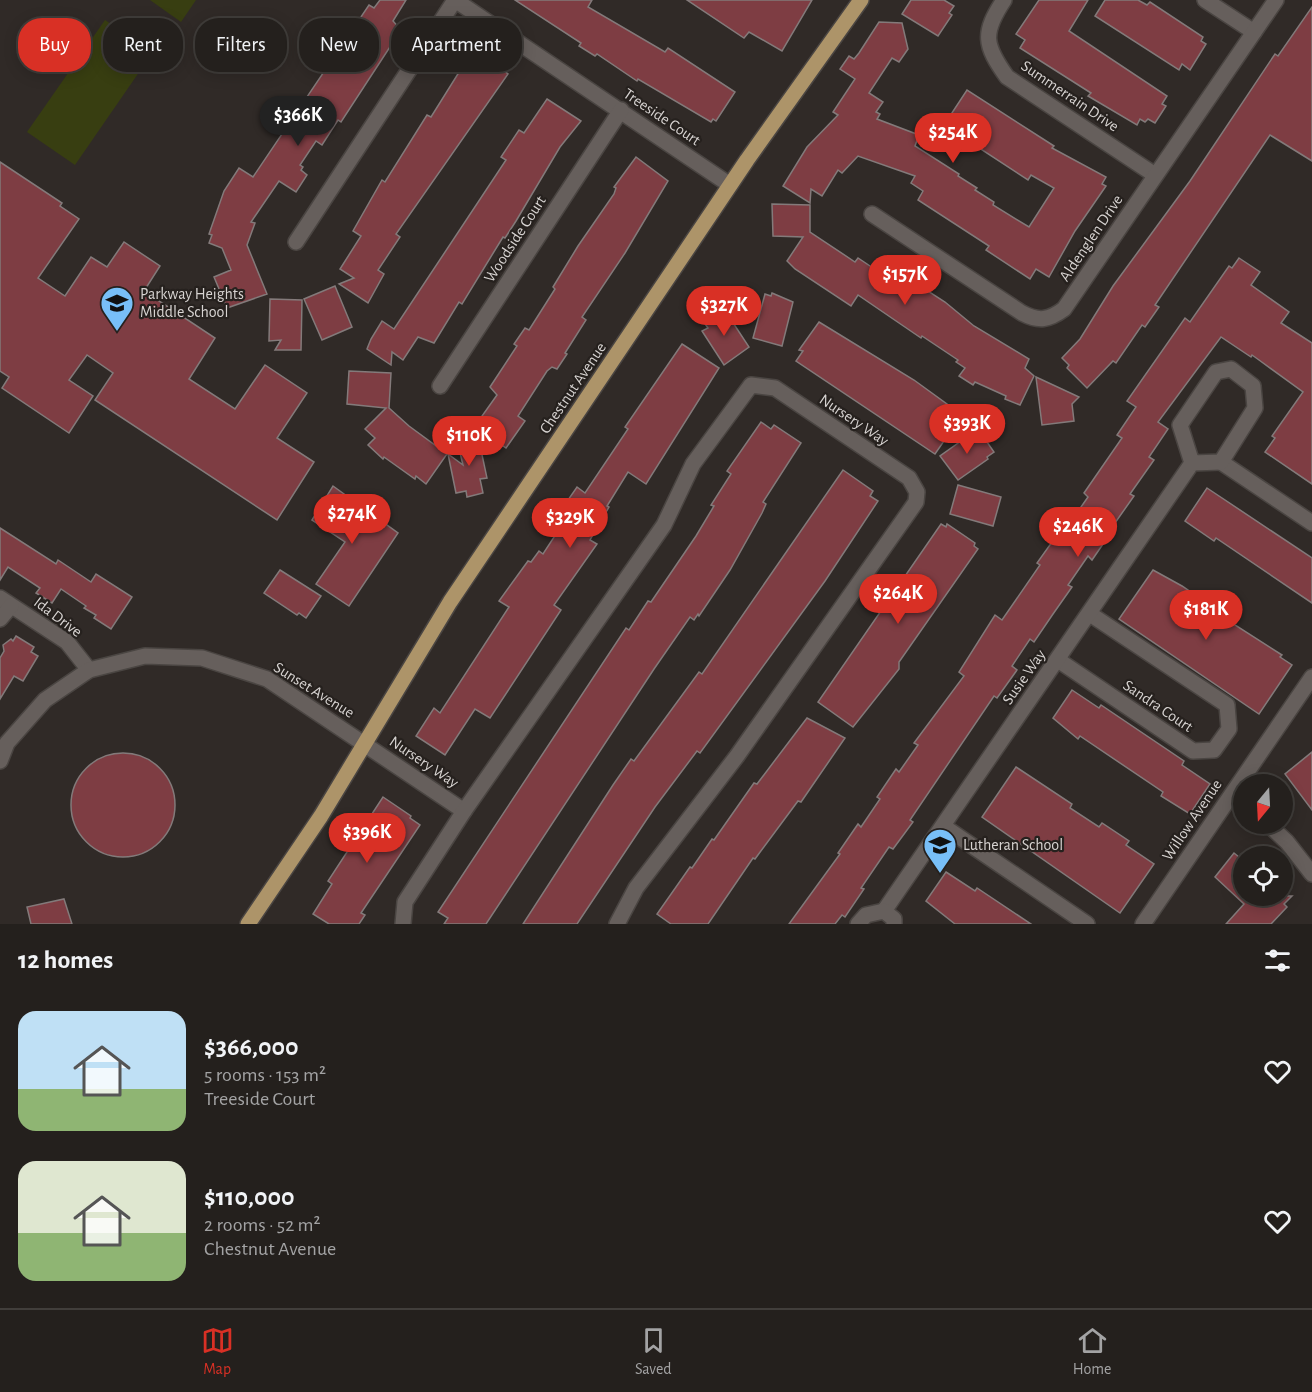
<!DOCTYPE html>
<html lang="en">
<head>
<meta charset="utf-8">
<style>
	body { margin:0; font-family:"Alegreya Sans",sans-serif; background:#302d2a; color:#f1f3f6; height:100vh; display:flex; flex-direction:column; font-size:22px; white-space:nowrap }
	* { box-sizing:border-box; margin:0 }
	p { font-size:20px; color:#a3a3a4 }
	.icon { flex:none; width:33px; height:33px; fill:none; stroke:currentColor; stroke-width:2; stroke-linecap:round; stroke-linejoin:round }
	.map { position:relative; height:924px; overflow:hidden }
	.sheet { display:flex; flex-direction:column; background:#24201d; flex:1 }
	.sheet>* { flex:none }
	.top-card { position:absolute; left:18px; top:18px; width:600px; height:54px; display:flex; gap:12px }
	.needle { width:39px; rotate:198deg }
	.controls { position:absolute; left:1233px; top:774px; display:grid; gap:12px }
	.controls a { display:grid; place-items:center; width:60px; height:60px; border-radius:50%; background:#24201d; box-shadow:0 3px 15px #0003,0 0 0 2px #413e3b; font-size:30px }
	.price { position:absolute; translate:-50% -51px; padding:0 14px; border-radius:21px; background:#d93025; color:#fff; font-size:20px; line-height:39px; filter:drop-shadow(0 2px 3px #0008) }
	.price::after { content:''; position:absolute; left:50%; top:36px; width:18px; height:14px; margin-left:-9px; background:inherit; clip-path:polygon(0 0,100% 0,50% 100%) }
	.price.on { background:#222; color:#fff }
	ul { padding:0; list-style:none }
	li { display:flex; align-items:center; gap:18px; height:150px; padding:0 18px }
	li span { display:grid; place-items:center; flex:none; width:168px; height:120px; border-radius:18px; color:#555 }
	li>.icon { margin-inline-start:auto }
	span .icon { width:72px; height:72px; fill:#fffc; stroke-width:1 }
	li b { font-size:26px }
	h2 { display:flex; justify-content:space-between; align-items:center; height:72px; padding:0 18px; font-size:26px }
	.chip { padding:0 21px; border-radius:24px; background:#24201d; box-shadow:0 3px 15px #0003,0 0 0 2px #413e3b; font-size:21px; line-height:54px }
	.chip.on { background:#d93025; color:#fff }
	.tabs { display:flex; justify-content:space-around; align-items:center; height:84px; border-top:2px solid #413e3b; background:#24201d; font-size:16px; color:#a3a3a4 }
	.tabs a { display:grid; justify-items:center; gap:3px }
	.tabs .on { color:#d93025 }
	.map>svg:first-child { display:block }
</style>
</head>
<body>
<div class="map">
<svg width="1312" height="924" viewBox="0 0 1312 924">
	<rect width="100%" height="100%" fill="#302a27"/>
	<g fill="#383e11">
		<polygon points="150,0 196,0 181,22"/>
		<polygon points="105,20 153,52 75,165 27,132"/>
	</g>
	<g fill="#7e3d43" stroke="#837a7a" stroke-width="1.5">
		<polygon points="380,0 406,0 393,21 401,30 341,122 338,120 322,145 316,141 300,165 303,167 301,170 307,175 296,192 279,181 251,222 255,223 247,245 267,294 227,308 214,277 231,270 222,248 209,243 212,235 209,234 224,191 239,168 253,177 369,5 374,8"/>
		<polygon points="515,0 592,0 588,7 665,52 668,48 735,92 716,121 713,119 711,122 638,79 637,81 597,54 595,56 579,46 581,43"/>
		<polygon points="687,0 812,0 782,51 749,32 744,38"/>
		<polygon points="911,0 944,0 954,6 949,13 952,15 938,36 902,14"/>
		<polygon points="1039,0 1088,0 1069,31 1167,96 1162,104 1166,106 1155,123 1148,119 1145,122 1140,119 1137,125 1088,96 1091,93 1020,48 1025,40 1016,34"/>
		<polygon points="1105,0 1138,0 1147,5 1150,2 1203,37 1201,41 1206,44 1190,70 1182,64 1179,70 1095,16"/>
		<polygon points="1312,7 1312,161 1270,135 1155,305 1159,307 1145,327 1142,325 1116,363 1113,361 1087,388 1067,368 1069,365 1062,358 1080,339 1113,286 1190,181 1275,54 1278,56"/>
		<polygon points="879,22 902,23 908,49 899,62 892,58 869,93 883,102 876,112 880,114 877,119 919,135 915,146 959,174 958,176 977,188 975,190 994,202 993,205 1029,227 1054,188 1031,175 1028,180 944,125 967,90 1054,146 1052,148 1106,177 1102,184 1106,186 1075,231 1049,277 1036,269 1030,279 986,250 989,246 918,200 923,191 911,183 915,176 858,156 842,173 838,170 822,196 811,189 810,203 783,186 807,147 838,115 833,112 855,79 840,69 849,56 854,59 859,53"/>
		<polygon points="482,54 508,74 396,234 400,237 378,270 384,274 368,303 339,284 354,278 340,269 361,236 353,231 382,180 385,182 427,115 431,117 466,61 475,66"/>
		<polygon points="547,99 581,121 560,147 516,221 505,238 503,237 462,304 459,302 434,343 418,337 403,360 392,352 391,365 367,349 371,339 382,321 394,329 506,160 501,157 519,130 524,133"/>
		<polygon points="636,157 668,181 625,253 582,317 586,320 565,353 567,354 557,369 552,367 547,371 518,416 525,421 506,448 486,434 502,431 482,416 497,395 490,387 517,346 514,344 525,328 529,330 555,289 553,287 578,246 614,194 616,188 614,187"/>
		<polygon points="0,162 62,203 60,206 79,219 38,278 65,296 91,257 107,267 124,242 160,266 144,291 215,338 189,379 235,409 265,365 307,393 277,438 314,462 277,520 95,400 113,373 87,355 69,380 93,396 69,433 2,388 9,377 0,371"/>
		<polygon points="772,204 810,205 810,232 855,262 858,258 879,272 881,268 885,270 888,265 945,302 974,326 1029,359 1025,368 1034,376 1020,405 1005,399 1006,396 975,382 973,385 959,376 965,368 956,362 958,360 922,336 921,338 858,295 851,306 795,269 787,261 803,237 773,236"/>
		<polygon points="1239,258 1260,272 1251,285 1289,312 1281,323 1312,343 1312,484 1265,452 1275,438 1272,436 1303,392 1259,360 1252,355 1251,357 1221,337 1158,422 1168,429 1149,457 1154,460 1130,494 1134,496 1110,530 1112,531 1092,560 1088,556 1068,585 1072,587 1053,614 1034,642 1030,639 1012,666 1017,670 997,698 994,696 910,820 913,822 893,849 889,847 861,888 864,889 845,917 842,915 835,924 789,924 840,854 838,853 858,824 861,827 880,799 877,797 896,769 899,772 918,745 914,743 964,676 959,672 995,615 1002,620 1040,565 1037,563 1057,535 1060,537 1088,497 1084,493 1122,438 1117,435 1136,407 1127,401 1185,318 1190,322 1229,266 1232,268"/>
		<polygon points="335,286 352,327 322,340 304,299"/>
		<polygon points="772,293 793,302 782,346 753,338 765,294 771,296"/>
		<polygon points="270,299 302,300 301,350 275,350 281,340 269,341"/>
		<polygon points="724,309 749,347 724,365 702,331 708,328 703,321"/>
		<polygon points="819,322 914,380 962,415 935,454 796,361 803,351 799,350"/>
		<polygon points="682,344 719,368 646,484 628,472 607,506 609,507 590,540 597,544 554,605 561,610 490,718 475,709 445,755 416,736 434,708 440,713 509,607 499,601 528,561 531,562 539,551 543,554 575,505 568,500 577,487 585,493 628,429 625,427"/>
		<polygon points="349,371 391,373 389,408 409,426 447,454 426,484 416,476 415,479 384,457 383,459 368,445 375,438 365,429 386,408 347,404"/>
		<polygon points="1036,377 1079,397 1072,404 1074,421 1042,425"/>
		<polygon points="761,422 771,429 774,425 801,443 763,502 766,504 762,513 730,570 699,616 698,614 694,620 690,617 654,669 486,924 444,924 448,918 438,912 626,628 629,630 648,601 651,602 696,536 714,506 711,505 731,474 727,471"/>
		<polygon points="978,429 994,452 987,457 988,459 958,480 940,456"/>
		<polygon points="478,436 487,478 480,479 483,493 467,497 466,491 456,493 448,454 463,465 457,440"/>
		<polygon points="843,470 873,491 870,496 878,501 825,581 700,753 697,751 655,807 577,924 523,924 613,785 631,759 634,761 699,672 702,674"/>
		<polygon points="958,485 1001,497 993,526 950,514"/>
		<polygon points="333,486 398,533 349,606 316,584 345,542 312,520"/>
		<polygon points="1207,488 1312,558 1312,603 1216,538 1214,541 1185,521"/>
		<polygon points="941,524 946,527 947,524 975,543 974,546 978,549 899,662 899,669 853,727 818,702"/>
		<polygon points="0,528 56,564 58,560 91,582 96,574 132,597 111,629 94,618 96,615 84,608 86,606 61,589 52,603 36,593 40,588 8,567 0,580"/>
		<polygon points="280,570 321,596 306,618 299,613 297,615 264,593"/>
		<polygon points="1153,570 1182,586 1198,597 1196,600 1282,655 1280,657 1292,665 1259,714 1119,619"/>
		<polygon points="16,636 34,647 31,652 38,656 23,681 14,676 0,699 0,658 4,651 3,645 11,639 13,641"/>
		<polygon points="1072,690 1099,708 1101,705 1184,761 1182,765 1210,784 1190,814 1161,796 1163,792 1080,736 1078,739 1053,718"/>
		<polygon points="807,718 845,738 801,802 798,801 755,859 753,858 708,924 671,924 657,914 690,867 692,868 712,839 714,840 754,783 757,784"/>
		<polygon points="1312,752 1312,810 1285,774"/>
		<circle cx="123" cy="805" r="52"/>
		<polygon points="1016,767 1072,804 1070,808 1099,827 1102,823 1129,841 1126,845 1154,864 1120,913 982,817"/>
		<polygon points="383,797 411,816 410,818 420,825 361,913 365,915 359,924 329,924 313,914 332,884 328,881"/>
		<polygon points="1234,853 1244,861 1244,896 1292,896 1284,904 1287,907 1271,924 1226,924 1244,904 1215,877"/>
		<polygon points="946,872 975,891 977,888 1031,924 955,924 926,901"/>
		<polygon points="64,899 72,924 31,924 27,907"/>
	</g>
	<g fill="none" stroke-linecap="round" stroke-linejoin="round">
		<defs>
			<g id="minor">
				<path d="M1004,0C982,33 984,45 1007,77L1155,175"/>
				<polyline points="1205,0 1254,32"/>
				<path d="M872,214L1022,313C1039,322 1049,320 1064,309L1276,0"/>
				<polyline points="296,242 455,0 730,185"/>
				<polyline points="440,386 621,110"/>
				<polyline points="1221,462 1312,523"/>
				<polyline points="0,598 67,642 89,670"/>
				<polyline points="0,619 11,606"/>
				<polyline points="1058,660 1193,751 1214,750 1229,729 1227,705 1090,614"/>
				<polyline points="0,761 7,743 45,700 89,670 145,656 202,658 267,679 464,811"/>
				<polyline points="1268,824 1287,842 1312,874"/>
				<polyline points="943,826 1087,924"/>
				<polyline points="884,911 1192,463 1221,462 1255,408 1253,386 1231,369 1216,372 1180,425 1192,463"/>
				<polyline points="403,924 405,902 464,811 664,525 693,464 751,385 775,388 909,478 917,492 916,502 737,756 636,888 617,924"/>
				<polyline points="858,924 866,915 884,911 894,919 894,924"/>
				<polyline points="1143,924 1312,677"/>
			</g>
			<polyline id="major" points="248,924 321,816 450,602 747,160 861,0"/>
		</defs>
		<use href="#minor" stroke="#4a4542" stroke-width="18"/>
		<use href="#major" stroke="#4a4542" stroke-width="18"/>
		<use href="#minor" stroke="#665f5c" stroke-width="15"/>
		<use href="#major" stroke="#ad9469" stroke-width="15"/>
	</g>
	<defs>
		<symbol id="school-pin" viewBox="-11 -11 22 30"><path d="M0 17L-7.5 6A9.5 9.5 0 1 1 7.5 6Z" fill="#78bff8" stroke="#26211e"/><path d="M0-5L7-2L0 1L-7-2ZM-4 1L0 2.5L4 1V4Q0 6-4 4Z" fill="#111"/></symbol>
	</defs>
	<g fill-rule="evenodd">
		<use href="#school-pin" x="98" y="284" width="38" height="52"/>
		<use href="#school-pin" x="921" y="826" width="38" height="52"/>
	</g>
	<g text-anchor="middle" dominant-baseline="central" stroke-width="4.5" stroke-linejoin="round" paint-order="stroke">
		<g font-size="16" fill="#d7d3d1" stroke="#26211e">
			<text transform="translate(1070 96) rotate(34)">Summerrain Drive</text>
			<text transform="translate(662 117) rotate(34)">Treeside Court</text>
			<text transform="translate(1091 238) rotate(-56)">Aldenglen Drive</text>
			<text transform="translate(515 239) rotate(-57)">Woodside Court</text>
			<text transform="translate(573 388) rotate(-56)">Chestnut Avenue</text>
			<text transform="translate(854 420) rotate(34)">Nursery Way</text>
			<text transform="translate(58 617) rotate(37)">Ida Drive</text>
			<text transform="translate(1024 677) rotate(-55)">Susie Way</text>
			<text transform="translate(314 690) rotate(32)">Sunset Avenue</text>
			<text transform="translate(1158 706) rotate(34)">Sandra Court</text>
			<text transform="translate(424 762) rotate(34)">Nursery Way</text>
			<text transform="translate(1192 820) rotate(-56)">Willow Avenue</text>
		</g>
		<g font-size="16" fill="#d7d3d1" stroke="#26211e" text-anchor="start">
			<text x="140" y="294">Parkway Heights<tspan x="140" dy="18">Middle School</tspan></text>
			<text x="963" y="845">Lutheran School</text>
		</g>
	</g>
</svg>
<div class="controls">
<a><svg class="needle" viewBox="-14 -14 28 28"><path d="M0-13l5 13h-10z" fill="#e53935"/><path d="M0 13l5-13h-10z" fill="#a3a3a4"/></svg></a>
<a><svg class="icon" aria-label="locate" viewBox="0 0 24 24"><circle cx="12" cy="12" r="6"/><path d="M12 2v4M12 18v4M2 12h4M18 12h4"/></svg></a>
</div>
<b class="price on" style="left:298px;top:147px">$366K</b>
<b class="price" style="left:953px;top:164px">$254K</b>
<b class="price" style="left:905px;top:306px">$157K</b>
<b class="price" style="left:724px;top:337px">$327K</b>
<b class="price" style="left:967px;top:455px">$393K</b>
<b class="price" style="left:469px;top:467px">$110K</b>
<b class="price" style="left:352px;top:545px">$274K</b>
<b class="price" style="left:570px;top:549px">$329K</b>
<b class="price" style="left:1078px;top:558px">$246K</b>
<b class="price" style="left:898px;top:625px">$264K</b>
<b class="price" style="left:1206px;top:641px">$181K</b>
<b class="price" style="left:367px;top:864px">$396K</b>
<div class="top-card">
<a class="chip on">Buy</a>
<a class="chip">Rent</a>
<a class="chip">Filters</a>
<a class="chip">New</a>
<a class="chip">Apartment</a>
</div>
</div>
<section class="sheet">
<h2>12 homes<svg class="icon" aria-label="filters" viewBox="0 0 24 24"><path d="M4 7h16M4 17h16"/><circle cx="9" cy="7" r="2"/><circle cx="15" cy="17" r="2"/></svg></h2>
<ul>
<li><span style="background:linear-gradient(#bfe0f5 65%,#8fb573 0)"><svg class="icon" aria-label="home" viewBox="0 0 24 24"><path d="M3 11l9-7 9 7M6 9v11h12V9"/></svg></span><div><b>$366,000</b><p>5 rooms · 153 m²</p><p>Treeside Court</p></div><svg class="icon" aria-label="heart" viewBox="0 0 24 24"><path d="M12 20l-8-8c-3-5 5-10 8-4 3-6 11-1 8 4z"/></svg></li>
<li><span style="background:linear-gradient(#dfe7d0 60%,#8fb573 0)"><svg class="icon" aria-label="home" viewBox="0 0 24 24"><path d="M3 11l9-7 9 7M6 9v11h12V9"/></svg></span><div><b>$110,000</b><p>2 rooms · 52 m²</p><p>Chestnut Avenue</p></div><svg class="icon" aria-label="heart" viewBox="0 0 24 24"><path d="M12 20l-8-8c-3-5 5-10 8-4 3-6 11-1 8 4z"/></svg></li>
</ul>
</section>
<nav class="tabs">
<a class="on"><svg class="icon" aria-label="map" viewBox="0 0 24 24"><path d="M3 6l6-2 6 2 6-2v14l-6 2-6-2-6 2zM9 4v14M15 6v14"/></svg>Map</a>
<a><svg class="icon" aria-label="saved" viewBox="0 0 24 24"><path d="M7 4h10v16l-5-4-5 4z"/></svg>Saved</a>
<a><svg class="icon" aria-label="home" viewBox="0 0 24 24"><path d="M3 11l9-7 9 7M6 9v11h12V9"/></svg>Home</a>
</nav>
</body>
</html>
